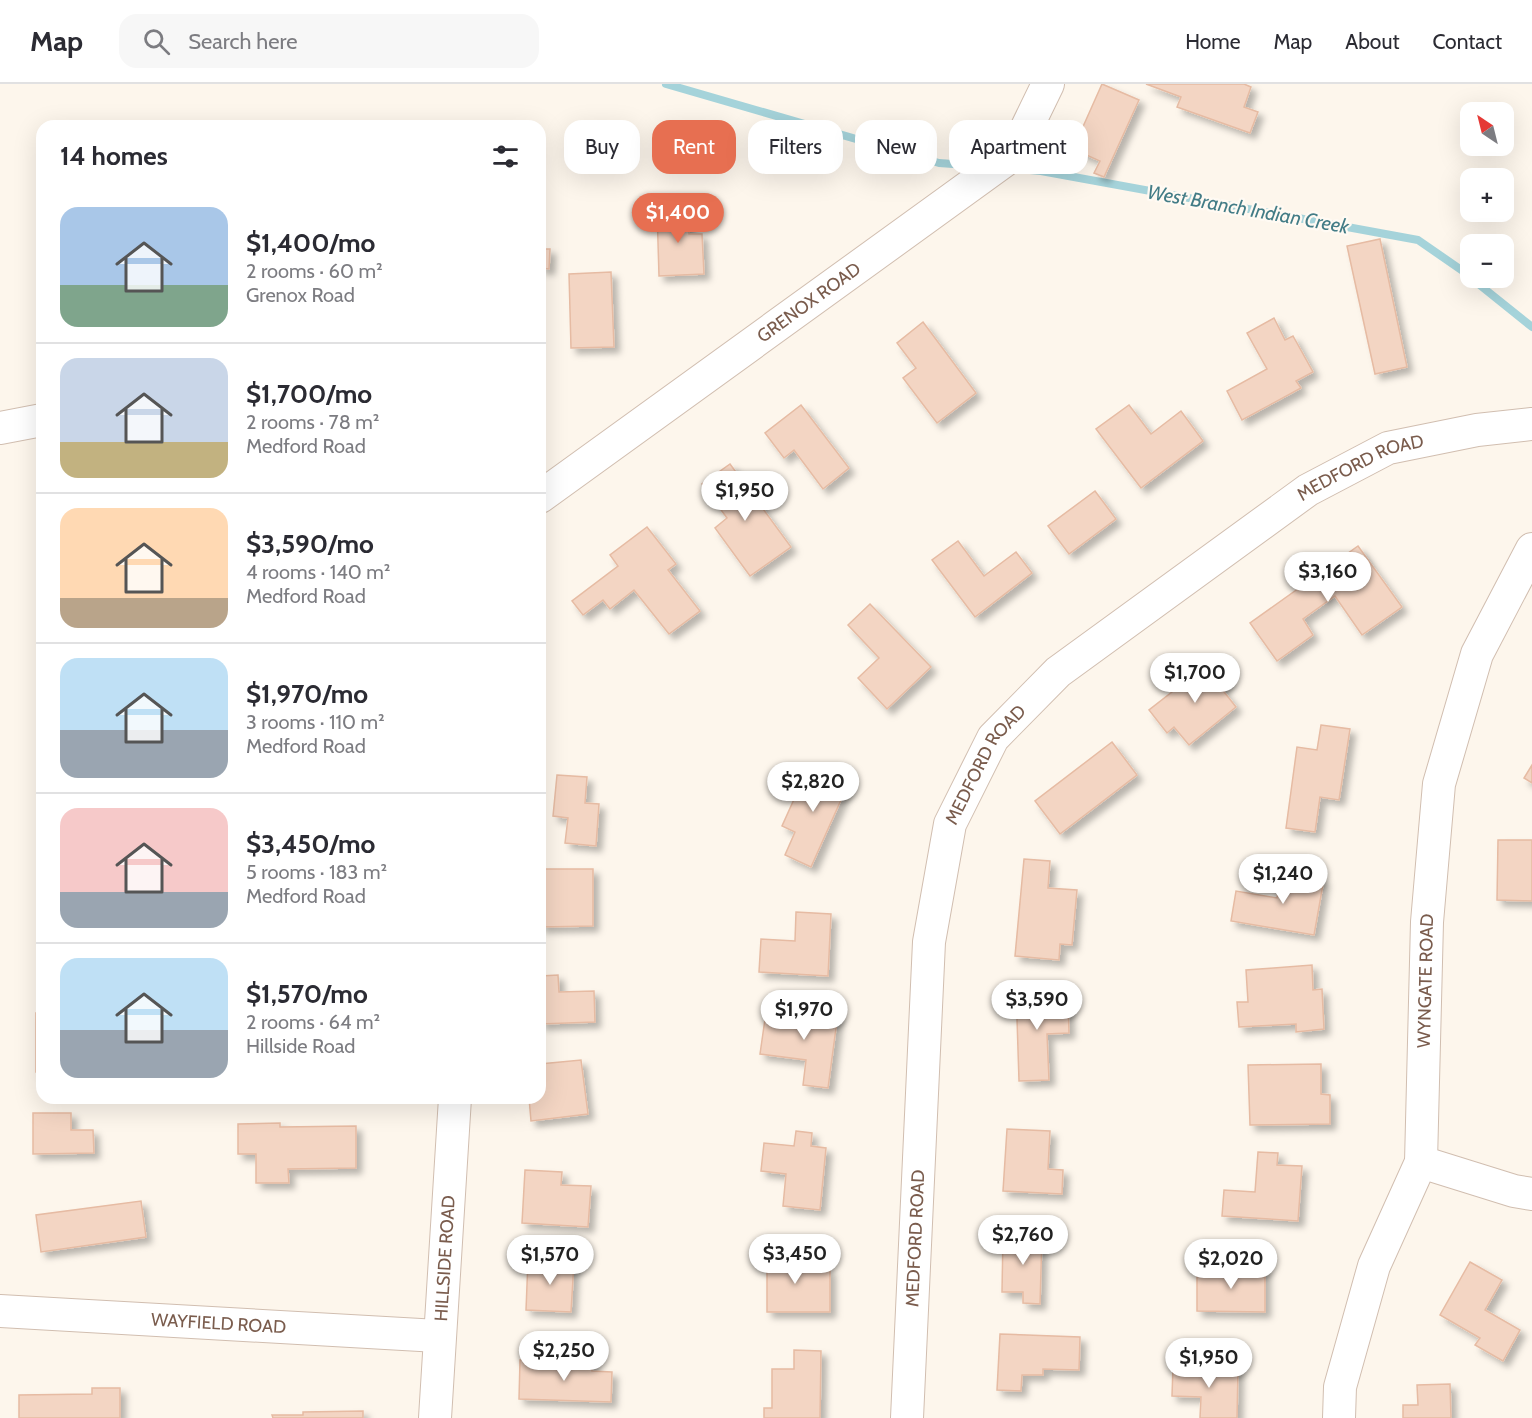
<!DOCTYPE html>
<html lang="en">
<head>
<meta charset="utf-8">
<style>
	body { margin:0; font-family:Cabin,sans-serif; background:#f7f7f7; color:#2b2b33; height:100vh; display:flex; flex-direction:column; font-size:22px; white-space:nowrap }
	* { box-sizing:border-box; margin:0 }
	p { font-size:20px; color:#7c7c81 }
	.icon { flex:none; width:33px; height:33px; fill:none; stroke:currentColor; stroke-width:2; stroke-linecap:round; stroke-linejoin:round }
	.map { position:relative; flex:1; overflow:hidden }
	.sheet { position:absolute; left:36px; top:36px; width:510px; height:984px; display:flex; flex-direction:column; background:#fff; border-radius:18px; box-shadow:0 6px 24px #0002 }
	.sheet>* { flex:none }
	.banner { position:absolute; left:564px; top:36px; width:570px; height:54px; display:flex; gap:12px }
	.needle { width:39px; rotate:325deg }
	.controls { position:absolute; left:1460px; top:18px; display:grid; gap:12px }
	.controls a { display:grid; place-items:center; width:54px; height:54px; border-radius:12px; background:#fff; box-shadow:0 6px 24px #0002; font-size:30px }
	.price { position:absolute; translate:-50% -51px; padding:0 14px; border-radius:21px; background:#fff; color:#222; font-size:20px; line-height:39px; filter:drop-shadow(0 2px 3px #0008) }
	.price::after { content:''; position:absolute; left:50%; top:36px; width:18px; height:14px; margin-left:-9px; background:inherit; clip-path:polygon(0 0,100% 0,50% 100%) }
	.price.current { background:#e76f51; color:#fff }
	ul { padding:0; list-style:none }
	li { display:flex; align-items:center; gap:18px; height:150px; padding:0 24px }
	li+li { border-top:2px solid #e1e1e2 }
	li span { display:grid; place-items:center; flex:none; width:168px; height:120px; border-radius:18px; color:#555 }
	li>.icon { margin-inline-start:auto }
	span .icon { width:72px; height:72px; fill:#fffc; stroke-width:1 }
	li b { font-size:26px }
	h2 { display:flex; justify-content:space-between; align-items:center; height:72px; padding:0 24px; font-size:26px }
	.chip { padding:0 21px; border-radius:18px; background:#fff; box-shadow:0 6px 24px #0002; font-size:21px; line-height:54px }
	.chip.current { background:#e76f51; color:#fff }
	header { display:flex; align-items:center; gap:36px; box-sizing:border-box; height:84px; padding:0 30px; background:#fff; border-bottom:2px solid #e1e1e2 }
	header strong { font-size:28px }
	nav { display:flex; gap:33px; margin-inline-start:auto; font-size:21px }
	.search { width:420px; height:54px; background:#f7f7f7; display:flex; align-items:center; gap:15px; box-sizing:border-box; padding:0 21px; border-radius:18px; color:#7c7c81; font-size:22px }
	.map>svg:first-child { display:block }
</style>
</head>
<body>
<header>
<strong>Map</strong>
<div class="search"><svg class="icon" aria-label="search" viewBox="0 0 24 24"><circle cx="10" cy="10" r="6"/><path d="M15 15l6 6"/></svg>Search here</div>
<nav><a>Home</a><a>Map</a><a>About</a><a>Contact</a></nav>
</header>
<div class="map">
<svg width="1532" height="1334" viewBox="0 0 1532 1334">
	<defs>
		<filter id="shadow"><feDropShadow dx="5.5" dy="5.5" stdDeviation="3" flood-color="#0004"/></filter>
	</defs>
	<rect width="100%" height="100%" fill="#fdf6ec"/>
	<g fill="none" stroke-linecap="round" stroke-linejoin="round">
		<g stroke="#a5d3da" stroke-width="8">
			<polyline points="666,0 939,79 981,82"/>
			<polyline points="1009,84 1041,87 1418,156 1470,192"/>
			<polyline points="1471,194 1532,243"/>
		</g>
	</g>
	<g fill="#f3d5c3" stroke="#e6bba3" stroke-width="1.5" filter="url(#shadow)">
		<polygon points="1102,0 1139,16 1104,93 1094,89 1100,77 1073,65"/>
		<polygon points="1146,0 1244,0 1251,3 1244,23 1258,28 1250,49 1177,23 1181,13"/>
		<polygon points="688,124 689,150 702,150 704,190 659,192 657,125"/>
		<polygon points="1380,155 1407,283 1375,290 1347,162"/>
		<polygon points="540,165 550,165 549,185 540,184"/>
		<polygon points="611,188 614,263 571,264 569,190"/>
		<polygon points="1274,234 1285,256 1293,252 1313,288 1296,297 1301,304 1242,336 1227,307 1267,285 1247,249"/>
		<polygon points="923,238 976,309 937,339 903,294 916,284 897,259"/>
		<polygon points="801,321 849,384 823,405 794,366 784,374 765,349"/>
		<polygon points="1129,321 1151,350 1181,327 1203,357 1141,404 1096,345"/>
		<polygon points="730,380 791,463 750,492 715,444 727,434 702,400"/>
		<polygon points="1095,407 1116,435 1069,470 1048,442"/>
		<polygon points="647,443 676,480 668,486 700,527 669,550 634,506 610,525 603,516 583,531 572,517 618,482 610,471"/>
		<polygon points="958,457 984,492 1016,468 1032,489 975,533 932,476"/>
		<polygon points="1358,462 1402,523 1362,551 1335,512 1303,535 1313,551 1277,577 1250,539"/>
		<polygon points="870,520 931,583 887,625 858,594 879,574 848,541"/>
		<polygon points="1213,576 1229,597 1221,604 1236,623 1189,661 1174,643 1167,649 1149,626"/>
		<polygon points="1321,641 1350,645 1339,716 1320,713 1315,748 1286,744 1297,663 1317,666"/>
		<polygon points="1112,658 1137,691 1060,750 1035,717"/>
		<polygon points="810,680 849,698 811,783 785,771 795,748 782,742"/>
		<polygon points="1532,681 1532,699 1524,694"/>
		<polygon points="557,691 587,693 585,719 599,720 596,762 565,759 568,734 553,732"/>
		<polygon points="1498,756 1532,756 1532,817 1497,816"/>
		<polygon points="1024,775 1050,777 1048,804 1077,806 1072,861 1060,860 1059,876 1015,872"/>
		<polygon points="540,785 593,785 593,842 540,843"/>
		<polygon points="1281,788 1324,795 1314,851 1231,837 1236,807 1277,814"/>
		<polygon points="796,828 831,830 828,892 759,888 761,855 795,857"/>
		<polygon points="1312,881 1313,906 1322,905 1324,945 1296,948 1296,940 1239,943 1237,918 1248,918 1246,886"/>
		<polygon points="558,891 559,908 594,907 595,938 540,940 540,892"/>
		<polygon points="1045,903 1046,919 1068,918 1069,949 1047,950 1049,996 1019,997 1016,904"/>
		<polygon points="786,922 838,929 828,1004 803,1001 806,976 760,970 765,935 784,937"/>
		<rect x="36" y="929" width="6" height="59"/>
		<polygon points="581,976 588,1030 531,1037 529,1014 540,1014 540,980"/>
		<polygon points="1321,980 1321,1010 1330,1011 1330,1040 1250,1041 1248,981"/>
		<polygon points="33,1029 71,1029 71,1046 93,1046 94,1069 33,1070"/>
		<polygon points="280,1039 280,1043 356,1042 356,1084 288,1085 289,1099 256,1099 256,1070 238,1070 238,1040"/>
		<polygon points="1007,1045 1050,1047 1048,1085 1063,1086 1062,1110 1003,1107"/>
		<polygon points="796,1047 812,1049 811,1062 826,1064 820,1126 783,1122 786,1090 761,1087 764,1059 794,1062"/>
		<polygon points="1258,1068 1278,1069 1277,1081 1302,1082 1298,1137 1222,1132 1224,1106 1255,1108"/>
		<polygon points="525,1086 562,1088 561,1101 591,1102 588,1143 522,1139"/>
		<polygon points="141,1117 146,1153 41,1168 36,1131"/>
		<polygon points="1003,1151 1042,1152 1040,1220 1023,1219 1023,1208 1002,1208"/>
		<polygon points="767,1161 791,1161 791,1185 830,1185 830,1228 767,1228"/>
		<polygon points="528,1176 574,1178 571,1228 526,1226"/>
		<polygon points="1470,1178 1502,1196 1485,1226 1520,1246 1503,1277 1475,1261 1480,1254 1440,1231"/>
		<polygon points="1197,1184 1265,1184 1265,1228 1197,1227"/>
		<polygon points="1000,1250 1080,1253 1079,1286 1043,1285 1043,1291 1022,1291 1021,1307 997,1306"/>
		<polygon points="794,1266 821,1267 820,1334 764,1334 764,1324 772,1324 772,1285 794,1285"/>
		<polygon points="520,1276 592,1278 592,1287 612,1288 611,1318 519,1315"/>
		<polygon points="1173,1283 1238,1284 1237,1334 1200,1334 1201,1313 1172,1312"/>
		<polygon points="1450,1300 1451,1334 1403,1334 1403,1321 1418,1321 1417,1301"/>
		<polygon points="92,1304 120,1304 120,1334 19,1334 19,1311 92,1310"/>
		<polygon points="363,1327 363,1334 273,1334 272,1331 303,1331 303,1328"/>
	</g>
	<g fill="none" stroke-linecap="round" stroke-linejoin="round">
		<defs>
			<g id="minor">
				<polyline points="0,344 42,336"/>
				<path id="s1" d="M540,413L1014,70L1048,0"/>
				<polyline points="1421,1078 1514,1107 1532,1110"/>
				<path id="s2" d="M0,1227L438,1252"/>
				<path id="s3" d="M435,1334L455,1014"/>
				<path id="s4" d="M907,1334L929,858L950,740L993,654L1058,588L1308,406L1388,364L1477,346L1532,340"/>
				<path id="s5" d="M1339,1334L1340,1303L1374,1182L1421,1078L1427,838L1439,700L1477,570L1532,465"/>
			</g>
		</defs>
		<use href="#minor" stroke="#d1beb0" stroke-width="34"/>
		<use href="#minor" stroke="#fff" stroke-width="32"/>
	</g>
	<g text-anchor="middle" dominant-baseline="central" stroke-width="4.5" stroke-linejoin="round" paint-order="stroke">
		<g font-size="18" fill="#7a5c4d" stroke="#fffaf3">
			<text stroke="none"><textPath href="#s1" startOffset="332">GRENOX ROAD</textPath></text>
			<text stroke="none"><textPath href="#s4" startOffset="1152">MEDFORD ROAD</textPath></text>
			<text stroke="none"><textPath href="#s4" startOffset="666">MEDFORD ROAD</textPath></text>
			<text stroke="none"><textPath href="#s5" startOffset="452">WYNGATE ROAD</textPath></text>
			<text stroke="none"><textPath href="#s4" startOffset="180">MEDFORD ROAD</textPath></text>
			<text stroke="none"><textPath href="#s3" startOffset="160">HILLSIDE ROAD</textPath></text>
			<text stroke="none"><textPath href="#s2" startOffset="219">WAYFIELD ROAD</textPath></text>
		</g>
		<g font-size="20" font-style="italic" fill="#437c86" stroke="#fffaf3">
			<text transform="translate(1248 125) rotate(10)">West Branch Indian Creek</text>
		</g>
	</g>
</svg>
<div class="controls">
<a><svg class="needle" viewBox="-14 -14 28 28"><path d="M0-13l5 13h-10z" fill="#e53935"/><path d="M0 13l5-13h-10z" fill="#7c7c81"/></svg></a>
<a>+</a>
<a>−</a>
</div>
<b class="price current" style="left:678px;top:160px">$1,400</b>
<b class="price" style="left:745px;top:438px">$1,950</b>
<b class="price" style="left:1328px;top:519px">$3,160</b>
<b class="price" style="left:1195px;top:620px">$1,700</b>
<b class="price" style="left:813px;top:729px">$2,820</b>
<b class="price" style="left:1283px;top:821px">$1,240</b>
<b class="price" style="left:1037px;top:947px">$3,590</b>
<b class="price" style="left:804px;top:957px">$1,970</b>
<b class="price" style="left:1023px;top:1182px">$2,760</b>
<b class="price" style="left:795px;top:1201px">$3,450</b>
<b class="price" style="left:550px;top:1202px">$1,570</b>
<b class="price" style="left:1231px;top:1206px">$2,020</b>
<b class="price" style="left:564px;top:1298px">$2,250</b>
<b class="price" style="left:1209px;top:1305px">$1,950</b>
<div class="banner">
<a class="chip">Buy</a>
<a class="chip current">Rent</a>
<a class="chip">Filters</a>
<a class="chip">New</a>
<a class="chip">Apartment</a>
</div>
<section class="sheet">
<h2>14 homes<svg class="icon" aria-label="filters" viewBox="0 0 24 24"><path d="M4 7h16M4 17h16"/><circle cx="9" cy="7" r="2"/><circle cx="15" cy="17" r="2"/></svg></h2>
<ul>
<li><span style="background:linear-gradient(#a9c7e8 65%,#7fa58c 0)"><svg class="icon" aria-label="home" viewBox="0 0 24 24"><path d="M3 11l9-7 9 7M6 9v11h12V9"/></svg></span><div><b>$1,400/mo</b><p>2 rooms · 60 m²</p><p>Grenox Road</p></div></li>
<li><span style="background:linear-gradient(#c9d6e8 70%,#c2b280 0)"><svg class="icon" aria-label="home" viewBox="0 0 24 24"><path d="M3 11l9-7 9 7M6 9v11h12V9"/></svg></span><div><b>$1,700/mo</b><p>2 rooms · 78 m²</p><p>Medford Road</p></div></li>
<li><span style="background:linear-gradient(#ffd9b3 75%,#b9a48a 0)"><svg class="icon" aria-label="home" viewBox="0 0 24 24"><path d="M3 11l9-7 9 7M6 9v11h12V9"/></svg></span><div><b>$3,590/mo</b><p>4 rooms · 140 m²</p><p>Medford Road</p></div></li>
<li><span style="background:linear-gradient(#bfe0f5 60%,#9aa5b1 0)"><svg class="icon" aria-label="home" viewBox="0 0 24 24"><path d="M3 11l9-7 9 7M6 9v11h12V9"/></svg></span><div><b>$1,970/mo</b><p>3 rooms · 110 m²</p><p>Medford Road</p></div></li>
<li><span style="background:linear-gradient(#f6c9c9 70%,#9aa5b1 0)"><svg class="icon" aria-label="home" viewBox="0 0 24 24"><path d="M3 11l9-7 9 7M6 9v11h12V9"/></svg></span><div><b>$3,450/mo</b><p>5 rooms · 183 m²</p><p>Medford Road</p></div></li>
<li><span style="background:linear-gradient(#bfe0f5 60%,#9aa5b1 0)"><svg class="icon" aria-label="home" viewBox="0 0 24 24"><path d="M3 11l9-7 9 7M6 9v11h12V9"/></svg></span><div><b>$1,570/mo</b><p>2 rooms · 64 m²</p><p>Hillside Road</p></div></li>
</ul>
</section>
</div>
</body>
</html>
